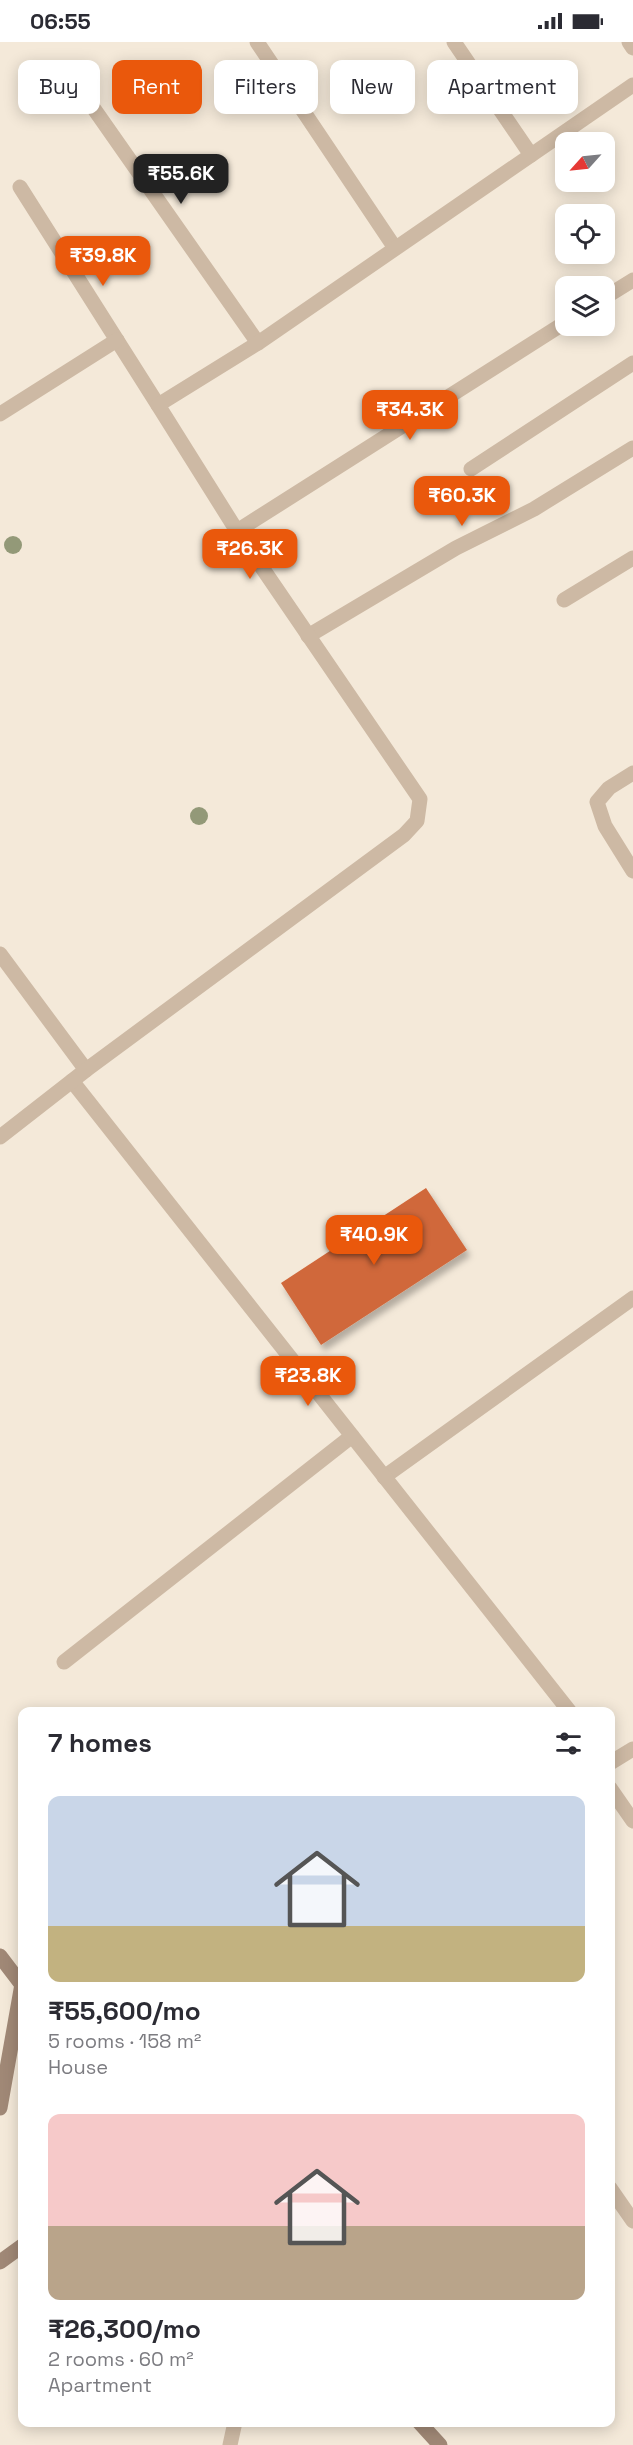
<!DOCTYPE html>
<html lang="en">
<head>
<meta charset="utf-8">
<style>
	body { margin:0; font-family:"Space Grotesk",sans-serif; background:#f2f2f3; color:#2b2b33; height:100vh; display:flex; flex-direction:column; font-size:22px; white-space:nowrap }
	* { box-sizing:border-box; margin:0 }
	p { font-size:20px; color:#7c7c81 }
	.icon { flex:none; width:33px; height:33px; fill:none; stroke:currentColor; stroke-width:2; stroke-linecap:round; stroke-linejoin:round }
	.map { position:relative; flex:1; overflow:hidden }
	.sheet { position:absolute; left:18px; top:1665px; width:597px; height:720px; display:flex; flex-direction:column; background:#fff; border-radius:12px; box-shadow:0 3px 15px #0003 }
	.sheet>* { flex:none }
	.guide { position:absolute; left:18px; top:18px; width:597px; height:54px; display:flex; gap:12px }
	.needle { width:39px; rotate:243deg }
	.controls { position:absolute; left:555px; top:90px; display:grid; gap:12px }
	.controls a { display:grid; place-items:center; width:60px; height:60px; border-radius:12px; background:#fff; box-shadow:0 3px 15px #0003; font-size:30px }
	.price { position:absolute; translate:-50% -51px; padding:0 14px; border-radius:12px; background:#ea580c; color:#fff; font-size:20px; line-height:39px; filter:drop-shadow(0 2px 3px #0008) }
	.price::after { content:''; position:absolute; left:50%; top:36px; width:18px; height:14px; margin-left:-9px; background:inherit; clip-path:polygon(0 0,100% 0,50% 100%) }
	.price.current { background:#222; color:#fff }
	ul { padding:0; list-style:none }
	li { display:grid; align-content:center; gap:12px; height:318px; padding:0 30px }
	li span { display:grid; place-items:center; height:186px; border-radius:12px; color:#555 }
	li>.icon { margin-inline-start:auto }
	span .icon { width:108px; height:108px; fill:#fffc; stroke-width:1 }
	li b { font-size:26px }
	h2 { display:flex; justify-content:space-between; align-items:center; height:72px; padding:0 30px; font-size:26px }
	.tag { padding:0 21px; border-radius:12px; background:#fff; box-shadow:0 3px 15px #0003; font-size:21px; line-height:54px }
	.tag.current { background:#ea580c; color:#fff }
	.status { display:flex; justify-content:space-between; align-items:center; height:42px; padding:0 30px; background:#fff; direction:ltr }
	.status svg { height:16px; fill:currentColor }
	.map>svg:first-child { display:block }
</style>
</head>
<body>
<div class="status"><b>06:55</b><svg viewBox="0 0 49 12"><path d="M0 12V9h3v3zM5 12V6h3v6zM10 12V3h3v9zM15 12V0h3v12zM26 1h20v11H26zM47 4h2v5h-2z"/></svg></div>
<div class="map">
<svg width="633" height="2403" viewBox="0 0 633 2403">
	<defs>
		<filter id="shadow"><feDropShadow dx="3.5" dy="6" stdDeviation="3" flood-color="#0004"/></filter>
	</defs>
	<rect width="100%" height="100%" fill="#f4e9d9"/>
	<polygon fill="#d0683b" filter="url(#shadow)" points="426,1146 467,1208 321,1303 281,1241"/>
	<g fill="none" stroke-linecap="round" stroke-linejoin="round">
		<g stroke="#cdb9a4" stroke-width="15">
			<polyline points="384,1435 633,1256"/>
			<polyline points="64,1620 352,1394"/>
			<polyline points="610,1746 633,1779"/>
		</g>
		<g stroke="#cdb9a4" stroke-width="15">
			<polyline points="257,0 395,206"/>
			<polyline points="454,0 531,113"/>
			<polyline points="629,0 633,6"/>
			<polyline points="78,44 258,301"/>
			<polyline points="20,145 158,363"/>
			<polyline points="604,256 633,238"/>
			<polyline points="0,372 117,298"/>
			<polyline points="471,427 633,321"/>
			<polyline points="237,489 566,280"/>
			<polyline points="564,558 633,516"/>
			<polyline points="308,594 456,506 534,467 633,406"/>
			<polyline points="633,731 609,746 597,760 605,784 633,829"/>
			<polyline points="0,912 86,1028"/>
			<polyline points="72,1039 570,1670"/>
			<polyline points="0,1095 86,1028 404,793 417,779 420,757 237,489 158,363 258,301 633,43"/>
			<polyline points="610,1721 633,1707"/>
			<polyline points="610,2146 633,2179"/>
			<polyline points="230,2403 235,2380"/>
		</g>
		<g stroke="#a08876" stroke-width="15">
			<polyline points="0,1914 22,1943"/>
			<polyline points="0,2066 22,1942"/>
			<polyline points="0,2220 22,2204"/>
			<polyline points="419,2380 440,2403"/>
		</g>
	</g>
	<g fill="#939978">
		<circle cx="13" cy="503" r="9"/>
		<circle cx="199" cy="774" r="9"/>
	</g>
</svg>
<div class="controls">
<a><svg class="needle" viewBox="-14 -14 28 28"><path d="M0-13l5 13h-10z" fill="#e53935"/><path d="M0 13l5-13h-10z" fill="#7c7c81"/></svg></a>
<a><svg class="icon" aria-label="locate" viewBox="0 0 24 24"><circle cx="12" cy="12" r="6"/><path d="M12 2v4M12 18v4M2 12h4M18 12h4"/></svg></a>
<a><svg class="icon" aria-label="layers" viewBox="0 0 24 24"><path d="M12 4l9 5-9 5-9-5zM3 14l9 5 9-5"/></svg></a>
</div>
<b class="price current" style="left:181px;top:163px">₹55.6K</b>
<b class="price" style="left:103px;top:245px">₹39.8K</b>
<b class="price" style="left:410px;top:399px">₹34.3K</b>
<b class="price" style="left:462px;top:485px">₹60.3K</b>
<b class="price" style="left:250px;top:538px">₹26.3K</b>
<b class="price" style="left:374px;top:1224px">₹40.9K</b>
<b class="price" style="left:308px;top:1365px">₹23.8K</b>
<div class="guide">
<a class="tag">Buy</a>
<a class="tag current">Rent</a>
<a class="tag">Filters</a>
<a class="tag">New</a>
<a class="tag">Apartment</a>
</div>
<section class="sheet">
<h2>7 homes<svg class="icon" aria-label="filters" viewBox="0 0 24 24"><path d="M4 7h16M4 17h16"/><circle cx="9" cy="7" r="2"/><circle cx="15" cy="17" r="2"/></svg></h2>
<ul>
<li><span style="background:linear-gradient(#c9d6e8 70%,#c2b280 0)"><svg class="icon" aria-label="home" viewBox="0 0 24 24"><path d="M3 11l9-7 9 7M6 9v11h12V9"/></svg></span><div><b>₹55,600/mo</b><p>5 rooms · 158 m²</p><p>House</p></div></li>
<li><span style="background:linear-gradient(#f6c9c9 60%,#b9a48a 0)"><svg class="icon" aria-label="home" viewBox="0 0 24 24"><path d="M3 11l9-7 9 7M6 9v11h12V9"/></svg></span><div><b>₹26,300/mo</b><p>2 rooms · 60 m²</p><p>Apartment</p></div></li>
</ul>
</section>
</div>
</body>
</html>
